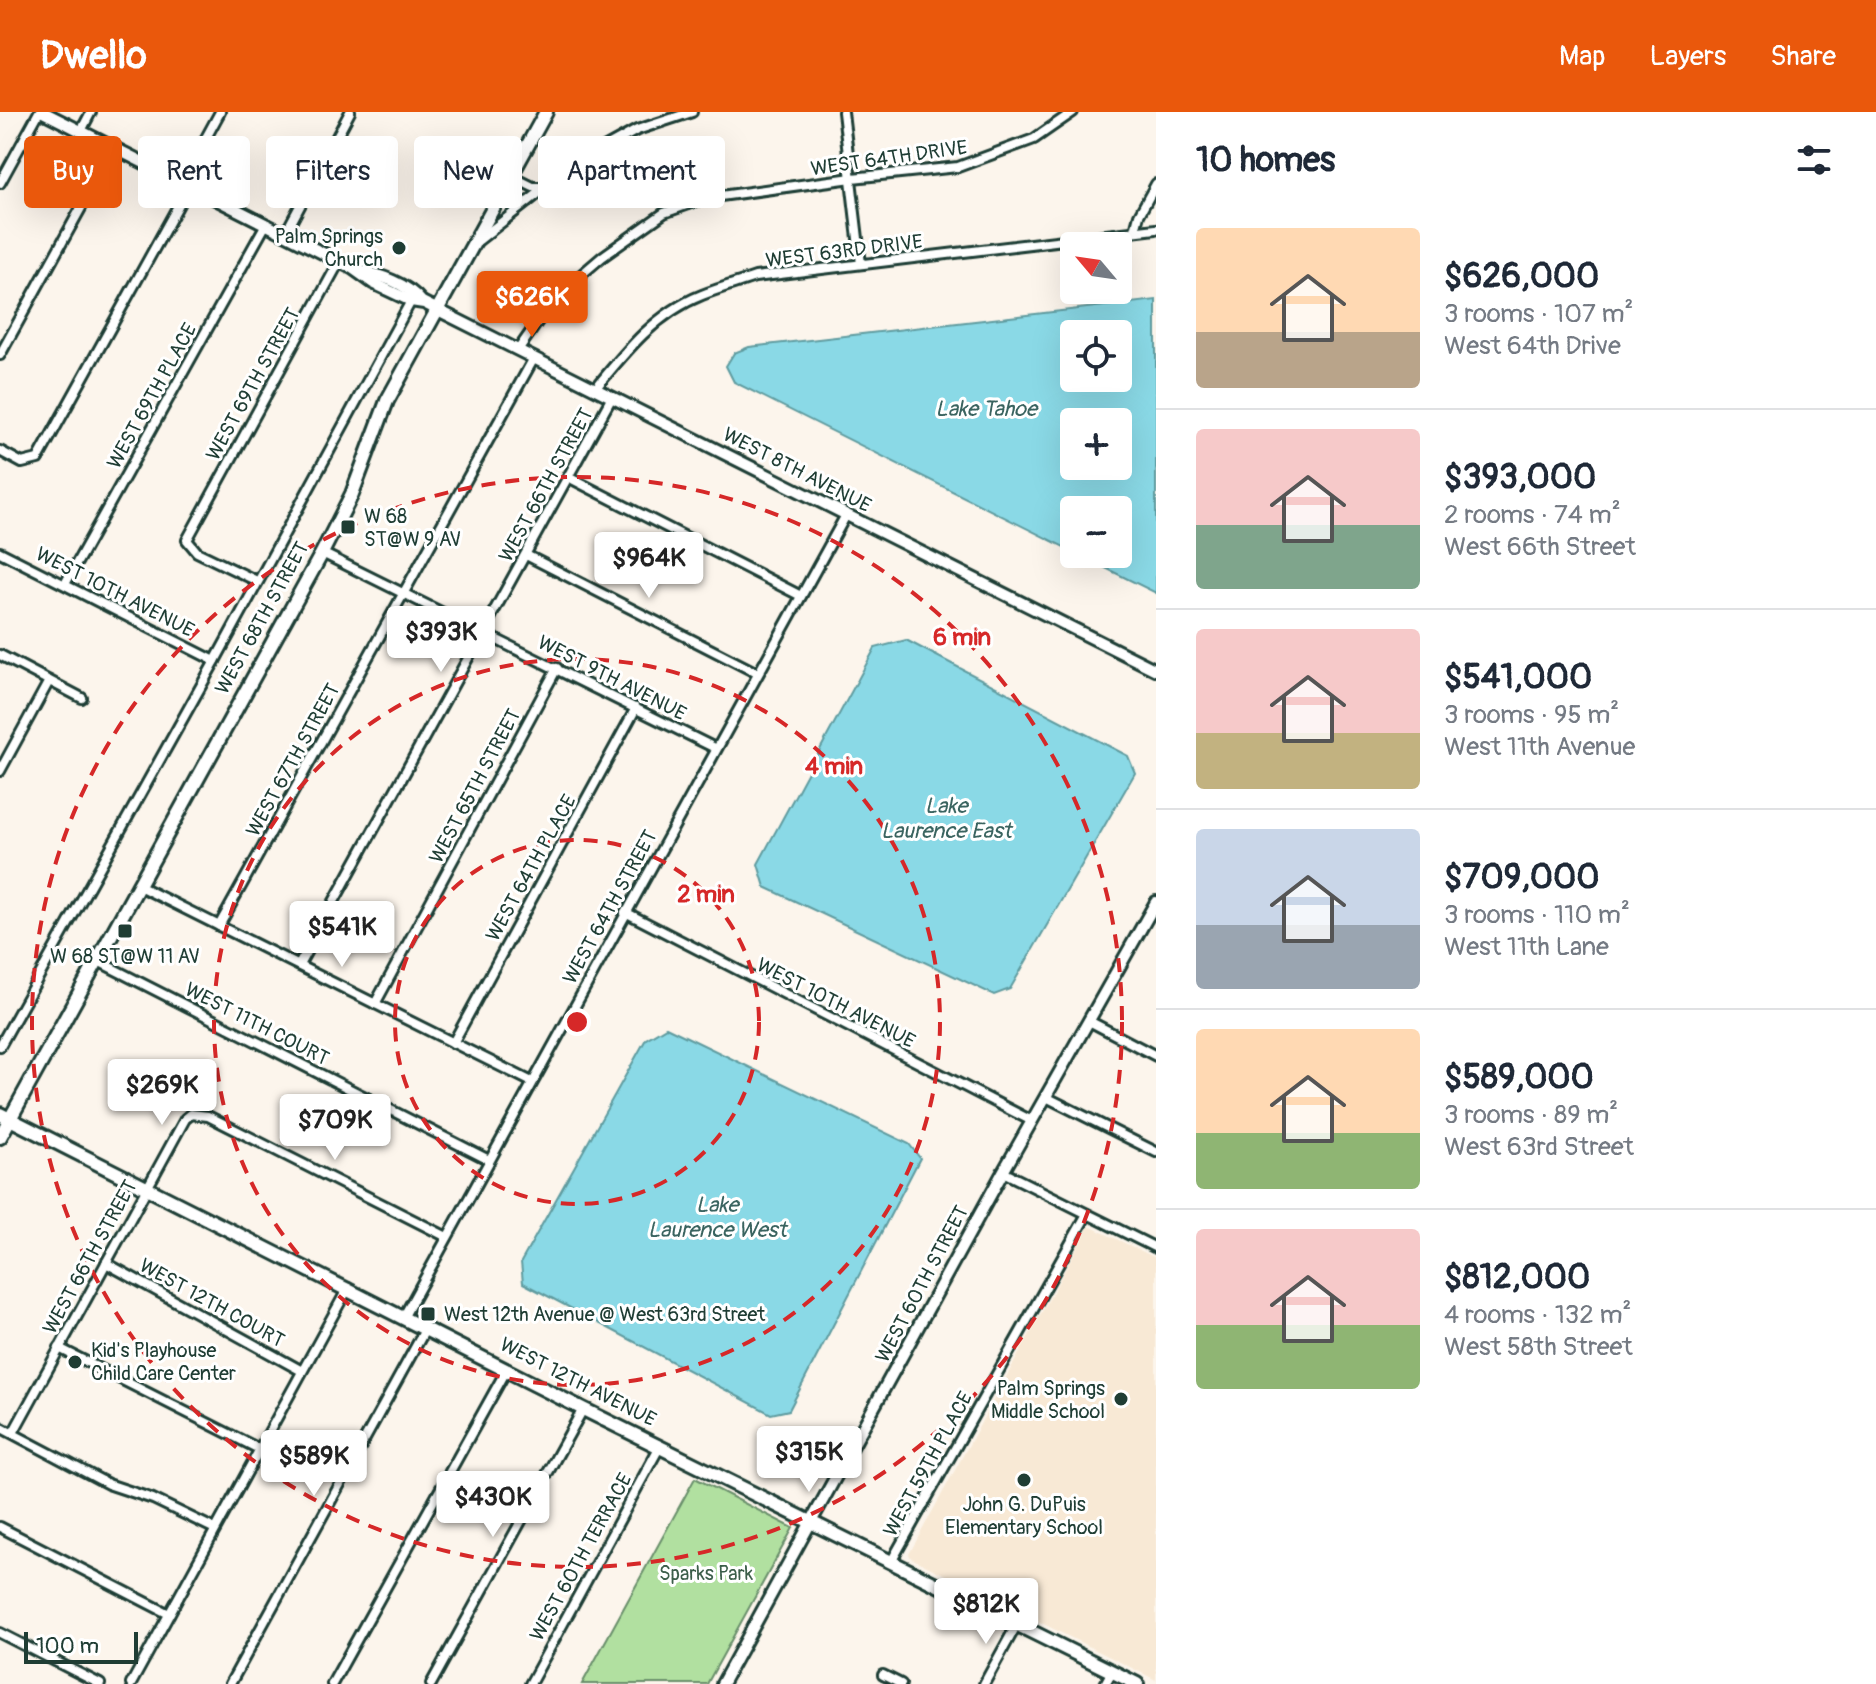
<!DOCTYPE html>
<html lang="en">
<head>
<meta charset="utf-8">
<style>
	body { margin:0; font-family:Pangolin,sans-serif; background:#f2f2f3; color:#1f2937; height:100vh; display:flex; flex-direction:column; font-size:30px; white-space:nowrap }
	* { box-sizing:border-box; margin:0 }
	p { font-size:26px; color:#747a83 }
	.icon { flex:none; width:44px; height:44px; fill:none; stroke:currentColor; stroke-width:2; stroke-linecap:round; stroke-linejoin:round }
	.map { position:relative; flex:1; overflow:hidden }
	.details { display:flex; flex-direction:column; background:#fff; width:720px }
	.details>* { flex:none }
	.top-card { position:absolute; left:24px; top:24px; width:760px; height:72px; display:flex; gap:16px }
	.needle { width:52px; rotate:299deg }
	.buttons { position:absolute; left:1060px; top:120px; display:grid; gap:16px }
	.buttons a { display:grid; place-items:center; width:72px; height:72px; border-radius:8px; background:#fff; box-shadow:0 8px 32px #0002; font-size:40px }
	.scale { position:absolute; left:24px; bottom:20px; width:114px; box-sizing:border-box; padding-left:8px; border:4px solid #1f3d34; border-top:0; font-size:22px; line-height:28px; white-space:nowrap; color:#1f3d34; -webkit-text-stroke:6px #fff; paint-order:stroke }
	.price { position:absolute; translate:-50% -68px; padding:0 18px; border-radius:8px; background:#fff; color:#222; font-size:26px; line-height:52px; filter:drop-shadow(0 2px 4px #0008) }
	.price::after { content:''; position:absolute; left:50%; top:48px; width:24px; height:18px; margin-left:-12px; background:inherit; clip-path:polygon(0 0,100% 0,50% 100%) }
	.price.selected { background:#ea580c; color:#fff }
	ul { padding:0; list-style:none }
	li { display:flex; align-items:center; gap:24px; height:200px; padding:0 40px }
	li+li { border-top:2px solid #e0e1e3 }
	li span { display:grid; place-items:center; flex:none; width:224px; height:160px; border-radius:8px; color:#555 }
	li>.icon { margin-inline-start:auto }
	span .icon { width:96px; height:96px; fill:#fffc; stroke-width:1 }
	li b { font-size:34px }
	h2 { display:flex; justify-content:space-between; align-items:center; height:96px; padding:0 40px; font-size:34px }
	.chip { padding:0 28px; border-radius:8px; background:#fff; box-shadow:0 8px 32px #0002; font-size:28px; line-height:72px }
	.chip.selected { background:#ea580c; color:#fff }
	header { display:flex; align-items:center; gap:48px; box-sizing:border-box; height:112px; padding:0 40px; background:#ea580c; color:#fff }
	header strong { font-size:38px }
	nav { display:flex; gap:44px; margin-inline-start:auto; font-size:28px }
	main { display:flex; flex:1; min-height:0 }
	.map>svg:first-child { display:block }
</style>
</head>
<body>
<header>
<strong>Dwello</strong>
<nav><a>Map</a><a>Layers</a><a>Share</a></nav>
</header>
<main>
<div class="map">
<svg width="1156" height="1572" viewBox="0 0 1156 1572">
	<rect width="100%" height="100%" fill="#fcf5ec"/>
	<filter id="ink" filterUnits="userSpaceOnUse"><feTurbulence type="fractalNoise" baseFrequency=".0125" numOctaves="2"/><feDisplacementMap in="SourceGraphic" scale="16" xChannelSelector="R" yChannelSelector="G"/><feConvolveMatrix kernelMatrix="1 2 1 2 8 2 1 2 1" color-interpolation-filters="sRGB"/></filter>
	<g filter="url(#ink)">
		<polygon fill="#f8e9d5" points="1089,1114 1156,1146 1156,1568 911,1446 909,1442"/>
		<polygon fill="#b1e0a0" stroke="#688e6a" stroke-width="2" points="695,1366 793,1416 707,1572 582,1572"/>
		<g fill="#8ad9e6" stroke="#5f9b9f" stroke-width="2" fill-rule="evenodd">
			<path d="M1156,188V481L1077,442H1118V398H1074V440L734,270L726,254L734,241L749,235ZM1074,222H1118V266H1074ZM1074,310H1118V354H1074Z"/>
			<polygon points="906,528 1128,644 1135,661 1010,877 994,883 765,775 758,752 875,536"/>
			<polygon points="666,915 909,1032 920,1046 789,1298 771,1302 523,1171 521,1150 646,927"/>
		</g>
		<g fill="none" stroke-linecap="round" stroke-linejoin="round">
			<defs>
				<g id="minor">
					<polyline points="843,0 861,152"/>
					<polyline points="81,19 91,0"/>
					<polyline points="511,64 533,75 543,75"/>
					<polyline points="182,70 220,0"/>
					<polyline points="0,71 39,0"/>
					<polyline points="1135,118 1139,103 1156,72"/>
					<polyline points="285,122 350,0"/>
					<polyline points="479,128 577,51 637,18 692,0"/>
					<polyline points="518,238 555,185 602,145 664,101 706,86 852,66 958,55 1034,27 1073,0"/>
					<polyline points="0,243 114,36"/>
					<path d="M595,277C625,240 656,201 702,183C719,176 738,171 755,165L1156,117"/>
					<polyline points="0,339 22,351 38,347 189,74"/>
					<polyline points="570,366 801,484"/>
					<polyline points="0,440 215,549"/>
					<polyline points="322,441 715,636"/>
					<polyline points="526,443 757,561"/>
					<polyline points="257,469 197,440 187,428 339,150"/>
					<polyline points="65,472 266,112"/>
					<polyline points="0,543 82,586"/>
					<polyline points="0,659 49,569"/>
					<polyline points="137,773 532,970"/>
					<polyline points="625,800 1032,1009"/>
					<polyline points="219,814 534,246"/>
					<polyline points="96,848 489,1048"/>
					<polyline points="299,853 612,285"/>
					<polyline points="375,892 557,556"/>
					<polyline points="1089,909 1156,944"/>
					<polyline points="453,931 636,596"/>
					<polyline points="0,934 215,549 411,189"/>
					<polyline points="1046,985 1156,1040"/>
					<polyline points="1003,1060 1156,1136"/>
					<polyline points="106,1151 302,1259"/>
					<polyline points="404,1204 846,403"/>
					<polyline points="59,1236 259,1337"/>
					<polyline points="0,1315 108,1372 153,1387 215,1417"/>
					<polyline points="13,1321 185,1007 191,1002 208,1004 447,1125"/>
					<polyline points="0,1415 169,1502"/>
					<polyline points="891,1450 1087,1102"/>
					<polyline points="0,1521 100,1572"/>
					<polyline points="883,1563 901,1572"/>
					<polyline points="131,1572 348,1176"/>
					<polyline points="230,1572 426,1216"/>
					<polyline points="332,1572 507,1257"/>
					<polyline points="431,1572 583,1297"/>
					<polyline points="530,1572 660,1334"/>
					<polyline points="984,1572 1017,1512"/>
					<polyline points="1105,1572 1112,1559"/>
				</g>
				<g id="tertiary">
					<polyline points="43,0 285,122 352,156 373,171 411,189 424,191 1156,558"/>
					<path d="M357,158C380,163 407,171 422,190"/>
					<polyline points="722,1572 1003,1060 1156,790"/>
				</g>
				<g id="secondary">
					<polyline points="0,1002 583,1297 1137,1572"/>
					<polyline points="0,1025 322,441 352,382 387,289 546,0"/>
				</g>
			</defs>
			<use href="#minor" stroke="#1f3d34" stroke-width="14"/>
			<use href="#tertiary" stroke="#1f3d34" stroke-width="16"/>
			<use href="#secondary" stroke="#1f3d34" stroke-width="18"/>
			<use href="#minor" stroke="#fff" stroke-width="8"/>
			<use href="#tertiary" stroke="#fff" stroke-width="10"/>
			<use href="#secondary" stroke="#fff" stroke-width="12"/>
		</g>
	</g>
	<g fill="none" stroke="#d62828" stroke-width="4" stroke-dasharray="14 10">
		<circle cx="577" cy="910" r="182"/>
		<circle cx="577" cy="910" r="363"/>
		<circle cx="577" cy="910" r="545"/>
	</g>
	<g fill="#1f3d34" stroke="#fff" stroke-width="3">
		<circle cx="399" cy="136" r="8"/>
		<rect x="340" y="407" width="16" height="16" rx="4"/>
		<rect x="117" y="811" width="16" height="16" rx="4"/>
		<rect x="420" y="1194" width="16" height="16" rx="4"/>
		<circle cx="75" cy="1250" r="8"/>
		<circle cx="1121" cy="1287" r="8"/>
		<circle cx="1024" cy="1368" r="8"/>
	</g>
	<g text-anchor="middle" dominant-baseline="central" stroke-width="6" stroke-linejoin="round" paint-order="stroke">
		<g font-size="20" fill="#1f3d34" stroke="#fff">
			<text transform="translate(889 46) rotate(-8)">WEST 64TH DRIVE</text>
			<text transform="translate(844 139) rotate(-7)">WEST 63RD DRIVE</text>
			<text transform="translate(253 272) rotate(-61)">WEST 69TH STREET</text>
			<text transform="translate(152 284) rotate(-61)">WEST 69TH PLACE</text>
			<text transform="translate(797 358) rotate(27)">WEST 8TH AVENUE</text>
			<text transform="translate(546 373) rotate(-61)">WEST 66TH STREET</text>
			<text transform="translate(115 480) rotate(27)">WEST 10TH AVENUE</text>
			<text transform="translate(262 506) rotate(-61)">WEST 68TH STREET</text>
			<text transform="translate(612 566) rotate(27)">WEST 9TH AVENUE</text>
			<text transform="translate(293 648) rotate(-61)">WEST 67TH STREET</text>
			<text transform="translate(475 674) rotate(-62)">WEST 65TH STREET</text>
			<text transform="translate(531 756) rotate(-61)">WEST 64TH PLACE</text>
			<text transform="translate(610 795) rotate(-61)">WEST 64TH STREET</text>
			<text transform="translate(836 891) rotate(27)">WEST 10TH AVENUE</text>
			<text transform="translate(257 912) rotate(27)">WEST 11TH COURT</text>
			<text transform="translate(90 1145) rotate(-61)">WEST 66TH STREET</text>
			<text transform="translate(922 1172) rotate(-62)">WEST 60TH STREET</text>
			<text transform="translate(212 1191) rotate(29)">WEST 12TH COURT</text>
			<text transform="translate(578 1270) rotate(27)">WEST 12TH AVENUE</text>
			<text transform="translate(928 1352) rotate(-61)">WEST 59TH PLACE</text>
			<text transform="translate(581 1445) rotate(-61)">WEST 60TH TERRACE</text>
		</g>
		<g font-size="20" fill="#1f3d34" stroke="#fff" text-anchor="start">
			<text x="383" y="124" text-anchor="end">Palm Springs<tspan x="383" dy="23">Church</tspan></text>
			<text x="364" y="404">W 68<tspan x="364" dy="23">ST@W 9 AV</tspan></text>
			<text x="125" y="844" text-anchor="middle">W 68 ST@W 11 AV</text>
			<text x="444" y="1202">West 12th Avenue @ West 63rd Street</text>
			<text x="91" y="1238">Kid's Playhouse<tspan x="91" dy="23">Child Care Center</tspan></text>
			<text x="1105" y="1276" text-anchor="end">Palm Springs<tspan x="1105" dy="23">Middle School</tspan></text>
			<text x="1024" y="1392" text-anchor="middle">John G. DuPuis<tspan x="1024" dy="23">Elementary School</tspan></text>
		</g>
		<g font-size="20" fill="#3c5e4a" stroke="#fff">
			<text x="706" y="1461">Sparks Park</text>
		</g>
		<g font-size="22" font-style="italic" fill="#3a6460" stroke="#fff">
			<text x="986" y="297">Lake Tahoe</text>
			<text x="946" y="694">Lake<tspan x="946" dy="25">Laurence East</tspan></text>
			<text x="717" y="1093">Lake<tspan x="717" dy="25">Laurence West</tspan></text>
		</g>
	</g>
	<circle cx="577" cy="910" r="12" fill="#d62828" stroke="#fff" stroke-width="4"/>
	<g font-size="24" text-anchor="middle" font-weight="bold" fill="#d62828" stroke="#fff" stroke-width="6" stroke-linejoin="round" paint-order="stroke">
		<text x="962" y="533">6 min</text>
		<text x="834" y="662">4 min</text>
		<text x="706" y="790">2 min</text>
	</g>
</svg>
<div class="buttons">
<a><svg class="needle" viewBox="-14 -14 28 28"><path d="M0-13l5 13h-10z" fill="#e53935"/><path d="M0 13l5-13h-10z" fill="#747a83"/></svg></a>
<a><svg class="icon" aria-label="locate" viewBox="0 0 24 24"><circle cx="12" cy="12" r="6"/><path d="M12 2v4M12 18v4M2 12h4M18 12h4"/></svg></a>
<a>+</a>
<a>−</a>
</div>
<div class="scale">100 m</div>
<b class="price selected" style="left:532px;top:227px">$626K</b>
<b class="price" style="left:649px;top:488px">$964K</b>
<b class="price" style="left:441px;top:562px">$393K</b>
<b class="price" style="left:342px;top:857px">$541K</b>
<b class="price" style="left:162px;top:1015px">$269K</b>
<b class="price" style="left:335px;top:1050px">$709K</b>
<b class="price" style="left:809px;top:1382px">$315K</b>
<b class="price" style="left:314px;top:1386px">$589K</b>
<b class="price" style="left:493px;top:1427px">$430K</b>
<b class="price" style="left:986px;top:1534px">$812K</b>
<div class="top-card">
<a class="chip selected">Buy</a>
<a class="chip">Rent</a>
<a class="chip">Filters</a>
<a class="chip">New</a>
<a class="chip">Apartment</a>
</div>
</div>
<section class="details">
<h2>10 homes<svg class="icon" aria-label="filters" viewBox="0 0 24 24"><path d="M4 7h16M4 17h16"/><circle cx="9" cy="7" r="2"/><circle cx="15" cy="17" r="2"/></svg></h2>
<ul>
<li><span style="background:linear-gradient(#ffd9b3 65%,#b9a48a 0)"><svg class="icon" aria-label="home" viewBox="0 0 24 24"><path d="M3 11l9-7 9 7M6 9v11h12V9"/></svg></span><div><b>$626,000</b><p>3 rooms · 107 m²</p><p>West 64th Drive</p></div></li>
<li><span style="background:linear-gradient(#f6c9c9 60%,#7fa58c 0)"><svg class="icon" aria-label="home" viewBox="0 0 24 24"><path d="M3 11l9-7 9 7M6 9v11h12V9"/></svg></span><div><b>$393,000</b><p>2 rooms · 74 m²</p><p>West 66th Street</p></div></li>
<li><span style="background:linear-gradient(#f6c9c9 65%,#c2b280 0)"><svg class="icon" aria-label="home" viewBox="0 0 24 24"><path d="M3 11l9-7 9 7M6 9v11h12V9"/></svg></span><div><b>$541,000</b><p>3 rooms · 95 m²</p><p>West 11th Avenue</p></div></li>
<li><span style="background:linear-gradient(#c9d6e8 60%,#9aa5b1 0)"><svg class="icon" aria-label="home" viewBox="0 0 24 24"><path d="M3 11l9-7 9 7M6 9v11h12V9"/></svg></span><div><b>$709,000</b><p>3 rooms · 110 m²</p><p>West 11th Lane</p></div></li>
<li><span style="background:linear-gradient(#ffd9b3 65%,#8fb573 0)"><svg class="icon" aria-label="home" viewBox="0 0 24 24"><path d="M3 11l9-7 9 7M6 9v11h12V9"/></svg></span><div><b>$589,000</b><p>3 rooms · 89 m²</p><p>West 63rd Street</p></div></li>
<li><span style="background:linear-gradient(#f6c9c9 60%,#8fb573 0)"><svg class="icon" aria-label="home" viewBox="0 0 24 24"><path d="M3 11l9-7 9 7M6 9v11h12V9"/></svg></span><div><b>$812,000</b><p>4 rooms · 132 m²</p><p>West 58th Street</p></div></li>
</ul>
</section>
</main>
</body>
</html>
